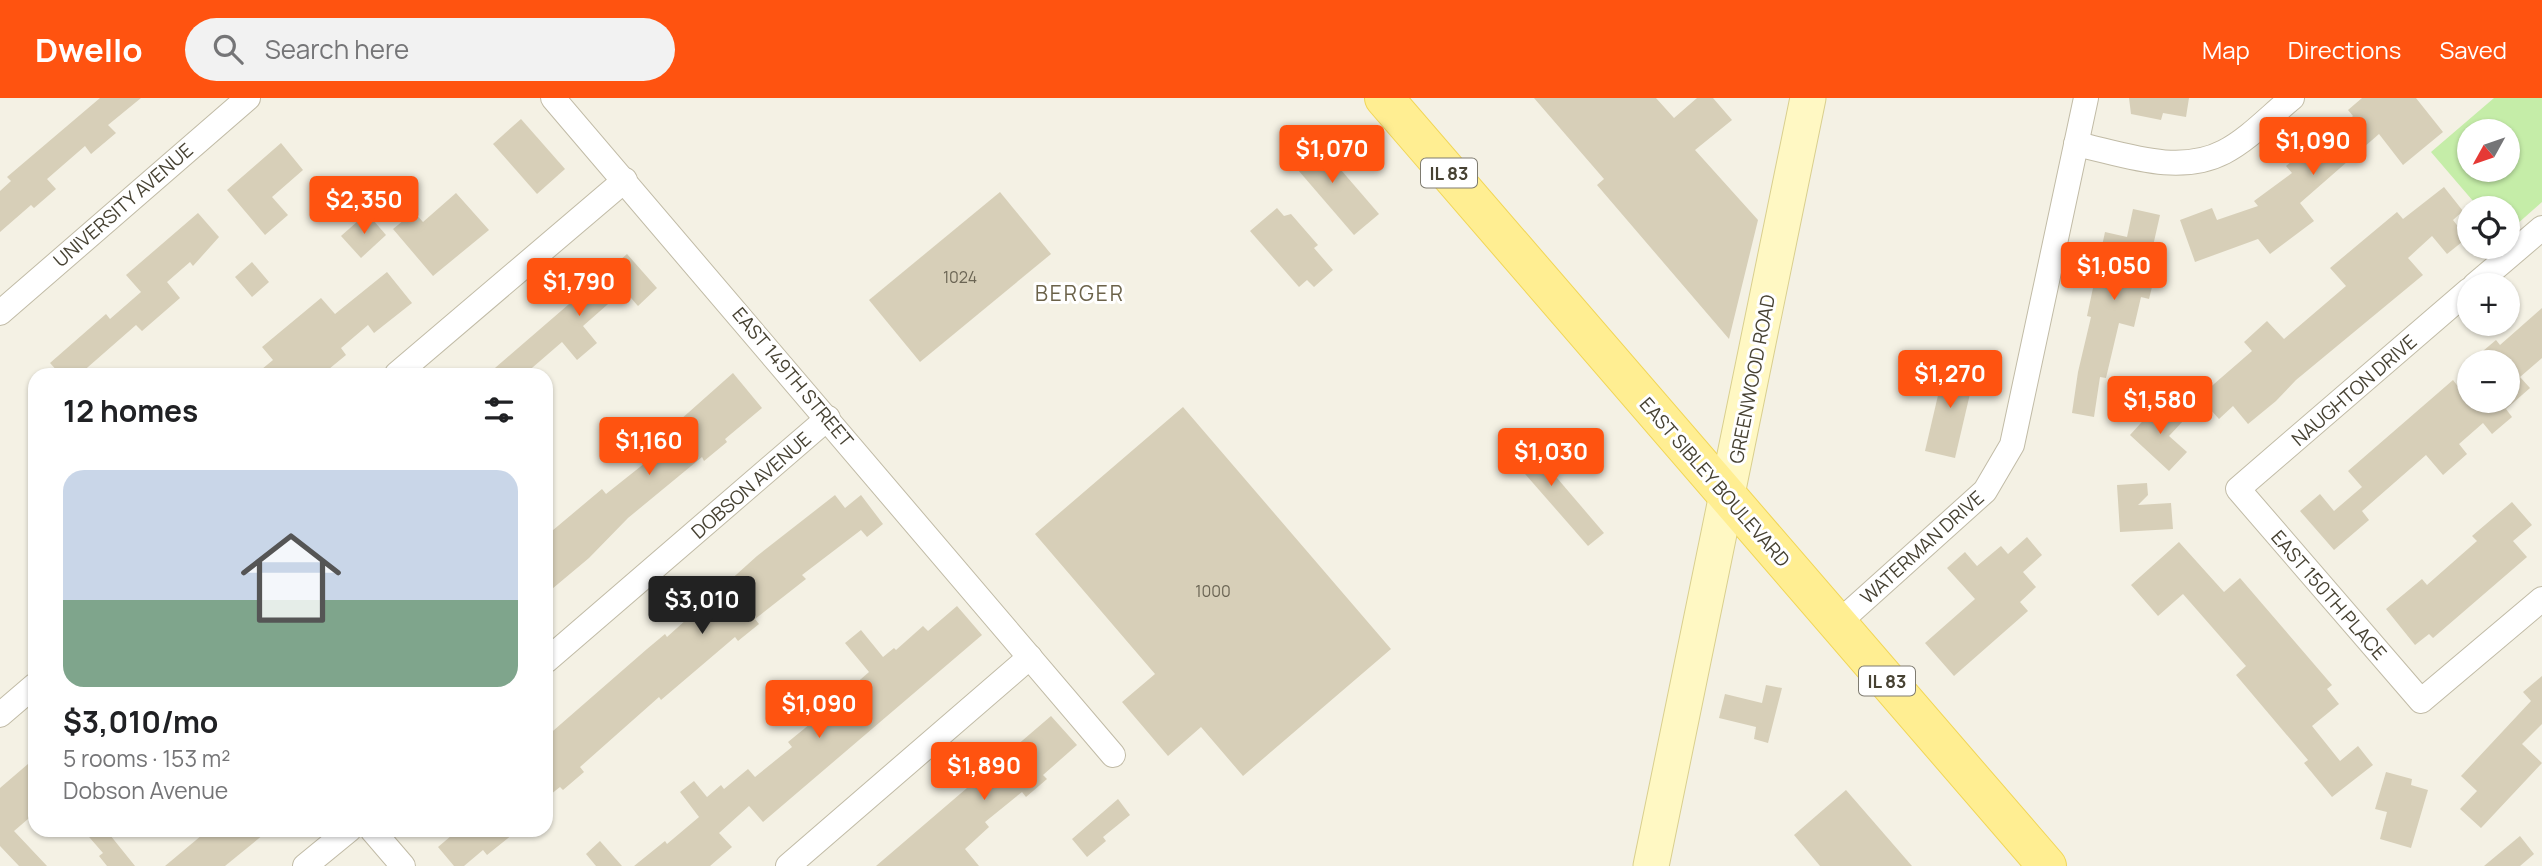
<!DOCTYPE html>
<html lang="en">
<head>
<meta charset="utf-8">
<style>
	body { margin:0; font-family:Manrope,sans-serif; background:#f2f2f2; color:#202124; height:100vh; display:flex; flex-direction:column; font-size:26px; white-space:nowrap }
	* { box-sizing:border-box; margin:0 }
	p { font-size:23px; color:#757577 }
	.icon { flex:none; width:38px; height:38px; fill:none; stroke:currentColor; stroke-width:2; stroke-linecap:round; stroke-linejoin:round }
	.map { position:relative; flex:1; overflow:hidden }
	.drawer { position:absolute; left:28px; top:270px; width:525px; height:469px; display:flex; flex-direction:column; background:#fff; border-radius:21px; box-shadow:0 2px 5px #0004 }
	.drawer>* { flex:none }
	.needle { width:46px; rotate:230deg }
	.tools { position:absolute; left:2457px; top:21px; display:grid; gap:14px }
	.tools a { display:grid; place-items:center; width:63px; height:63px; border-radius:50%; background:#fff; box-shadow:0 2px 5px #0004; font-size:35px }
	.price { position:absolute; translate:-50% -60px; padding:0 16px; border-radius:7px; background:#ff5310; color:#fff; font-size:23px; line-height:46px; filter:drop-shadow(0 2px 4px #0008) }
	.price::after { content:''; position:absolute; left:50%; top:42px; width:21px; height:16px; margin-left:-10px; background:inherit; clip-path:polygon(0 0,100% 0,50% 100%) }
	.price.selected { background:#222; color:#fff }
	ul { padding:0; list-style:none }
	li { display:grid; align-content:center; gap:14px; height:371px; padding:0 35px }
	li+li { border-top:2px solid #e0e0e0 }
	li span { display:grid; place-items:center; height:217px; border-radius:21px; color:#555 }
	li>.icon { margin-inline-start:auto }
	span .icon { width:126px; height:126px; fill:#fffc; stroke-width:1 }
	li b { font-size:30px }
	h2 { display:flex; justify-content:space-between; align-items:center; height:84px; padding:0 35px; font-size:30px }
	header { display:flex; align-items:center; gap:42px; box-sizing:border-box; height:98px; padding:0 35px; background:#ff5310; color:#fff }
	header strong { font-size:33px }
	nav { display:flex; gap:38px; margin-inline-start:auto; font-size:24px }
	.search { width:490px; height:63px; background:#f2f2f2; display:flex; align-items:center; gap:18px; box-sizing:border-box; padding:0 24px; border-radius:38px; color:#757577; font-size:26px }
	.map>svg:first-child { display:block }
</style>
</head>
<body>
<header>
<strong>Dwello</strong>
<div class="search"><svg class="icon" aria-label="search" viewBox="0 0 24 24"><circle cx="10" cy="10" r="6"/><path d="M15 15l6 6"/></svg>Search here</div>
<nav><a>Map</a><a>Directions</a><a>Saved</a></nav>
</header>
<div class="map">
<svg width="2542" height="768" viewBox="0 0 2542 768">
	<rect width="100%" height="100%" fill="#f4f1e4"/>
	<path fill="#c5eda8" fill-rule="evenodd" d="M2494,0H2542V104L2508,134V110H2479L2431,54ZM2469,33H2508V72H2469Z"/>
	<g fill="#d7cfb8">
		<polygon points="100,0 141,0 108,27 116,35 91,56 85,48 47,81 56,91 34,110 31,107 0,134 0,93 11,83 7,79"/>
		<polygon points="1534,0 1656,0 1674,20 1697,0 1713,0 1732,22 1695,52 1758,122 1729,241 1597,87 1604,81"/>
		<polygon points="2129,0 2189,0 2186,19 2163,15 2161,22 2131,16"/>
		<polygon points="2362,0 2416,0 2443,34 2403,67 2379,36 2300,105 2314,123 2270,156 2258,141 2195,164 2180,122 2212,110 2217,122 2258,108 2254,103 2292,75 2286,68 2310,48 2313,51 2328,41 2353,18 2348,12"/>
		<polygon points="521,21 565,71 537,96 493,46"/>
		<polygon points="1310,36 1379,116 1354,137 1286,58"/>
		<polygon points="281,45 303,72 272,99 288,117 265,137 227,92"/>
		<polygon points="2444,89 2463,113 2453,122 2467,140 2447,156 2432,138 2408,160 2423,177 2296,282 2276,303 2248,326 2233,308 2219,321 2199,299 2252,253 2244,244 2267,223 2284,241 2346,188 2330,170 2397,114 2403,121"/>
		<polygon points="1000,94 1051,156 920,264 869,202"/>
		<polygon points="456,95 489,132 433,178 393,131 414,114 423,124"/>
		<polygon points="1277,110 1284,118 1291,116 1318,147 1314,150 1333,172 1314,189 1307,182 1299,189 1250,133"/>
		<polygon points="2133,111 2160,117 2146,179 2154,181 2149,201 2141,199 2134,229 2119,225 2106,280 2100,279 2094,319 2072,315 2078,274 2091,219 2087,218 2105,134 2127,139"/>
		<polygon points="198,115 219,139 193,168 190,164 167,184 180,200 142,233 136,227 80,276 60,276 50,265 106,216 110,221 141,194 126,177"/>
		<polygon points="367,115 386,137 361,160 341,138"/>
		<polygon points="627,156 657,190 638,208 624,192 583,228 597,245 577,262 562,244 525,276 488,276"/>
		<polygon points="252,164 269,184 252,199 235,179"/>
		<polygon points="387,174 412,205 374,235 368,227 341,250 346,257 329,271 320,276 256,276 273,262 262,249 321,200 335,216"/>
		<polygon points="2542,210 2542,260 2520,279 2530,290 2506,311 2512,319 2492,336 2483,325 2459,346 2467,356 2443,377 2426,357 2362,413 2369,422 2334,452 2300,413 2320,396 2334,413 2362,389 2348,373 2453,282 2469,303 2508,303 2508,264 2470,264 2496,242 2500,247"/>
		<polygon points="1946,263 1976,270 1955,360 1925,353"/>
		<polygon points="733,275 762,310 725,341 727,344 704,363 702,359 628,420 589,460 546,496 546,438 602,391 606,396 650,361 644,354"/>
		<polygon points="2161,303 2183,323 2169,338 2187,354 2169,373 2130,337"/>
		<polygon points="1183,309 1391,551 1243,678 1201,629 1168,658 1122,604 1155,576 1035,436"/>
		<polygon points="1516,332 1604,435 1588,448 1499,346"/>
		<polygon points="2147,385 2148,397 2138,407 2171,405 2173,431 2120,434 2117,387"/>
		<polygon points="835,397 845,410 861,397 883,426 867,439 861,432 802,477 806,481 755,521 759,526 738,543 735,539 661,602 659,599 580,669 584,674 563,692 560,689 546,700 546,639 647,551 665,536 667,539 757,458"/>
		<polygon points="2512,404 2532,427 2513,443 2527,459 2433,540 2429,536 2415,547 2386,511 2422,481 2427,487 2477,443 2472,438"/>
		<polygon points="2027,439 2042,457 2023,474 2036,489 2020,504 2028,513 1954,578 1925,545 1975,501 1947,470 1965,454 1977,468 2001,448 2008,456"/>
		<polygon points="2179,444 2224,494 2240,480 2332,587 2327,591 2339,606 2312,628 2340,663 2358,648 2373,667 2332,699 2304,665 2308,662 2236,577 2246,568 2183,496 2158,518 2131,487"/>
		<polygon points="957,508 982,537 763,724 749,708 719,735 732,749 710,768 634,768 665,743 667,746 699,719 680,694 694,683 707,699 721,687 724,691 748,671 755,679 792,649 788,644 810,626 814,630 849,599 845,595 869,574 845,545 861,532 883,559 894,550 896,552 923,528 928,533"/>
		<polygon points="2542,578 2542,626 2522,646 2542,665 2481,730 2460,711 2477,693 2461,678 2531,603 2523,594"/>
		<polygon points="1766,587 1782,590 1768,645 1754,641 1756,629 1719,620 1725,596 1762,605"/>
		<polygon points="1051,618 1077,647 1043,677 1047,681 1026,699 1022,694 985,724 989,729 965,751 979,768 876,768"/>
		<polygon points="35,660 35,715 14,733 47,768 19,768 0,748 0,690"/>
		<polygon points="2386,674 2412,681 2411,687 2428,692 2411,750 2380,741 2387,714 2375,711"/>
		<polygon points="1846,692 1912,768 1820,768 1794,737"/>
		<polygon points="1118,701 1130,717 1103,739 1106,743 1087,759 1072,741"/>
		<polygon points="83,732 106,732 135,768 107,768 99,758 103,755"/>
		<polygon points="208,732 269,732 225,768 165,768"/>
		<polygon points="458,732 518,732 487,757 483,752 464,768 454,768 438,749"/>
		<polygon points="2520,738 2534,756 2520,768 2484,768"/>
		<polygon points="600,743 622,768 596,768 586,756"/>
	</g>
	<g fill="none" stroke-linecap="round" stroke-linejoin="round">
		<defs>
			<g id="street">
				<polyline points="553,0 1113,657"/>
				<path d="M2076,46C2123,56 2178,78 2224,54C2249,41 2270,18 2292,0"/>
				<polyline points="2475,187 2542,130"/>
				<polyline points="2469,192 2238,391 2421,603 2542,501"/>
				<polyline points="0,215 248,0"/>
				<polyline points="397,276 625,82"/>
				<polyline points="1837,526 1985,393 2012,347 2086,0"/>
				<polyline points="546,563 828,320"/>
				<polyline points="0,617 35,587"/>
				<polyline points="372,732 403,768"/>
				<polyline points="305,768 349,732"/>
				<polyline points="788,768 1030,559"/>
			</g>
			<polyline id="secondary" points="1651,768 1808,0"/>
			<polyline id="primary" points="1384,0 2047,768"/>
		</defs>
		<use href="#street" stroke="#c1bba6" stroke-width="26"/>
		<use href="#secondary" stroke="#d9cf8e" stroke-width="37"/>
		<use href="#primary" stroke="#f1d656" stroke-width="40"/>
		<use href="#street" stroke="#fff" stroke-width="24"/>
		<use href="#secondary" stroke="#fff8c3" stroke-width="35"/>
		<use href="#primary" stroke="#ffee92" stroke-width="38"/>
	</g>
	<g text-anchor="middle" dominant-baseline="central" stroke-width="6" stroke-linejoin="round" paint-order="stroke">
		<g font-size="16" fill="#6b6554">
			<text x="960" y="179">1024</text>
			<text x="1213" y="493">1000</text>
		</g>
		<g fill="#fff" stroke="#7e7b70" stroke-width="2">
			<rect x="1421" y="60.5" width="56" height="29" rx="5"/>
			<rect x="1859" y="568.5" width="56" height="29" rx="5"/>
		</g>
		<g font-size="18" font-weight="bold" fill="#474233">
			<text x="1449" y="75">IL 83</text>
			<text x="1887" y="583">IL 83</text>
		</g>
		<g font-size="19" fill="#474233" stroke="#fff">
			<text transform="translate(123 107) rotate(-41)">UNIVERSITY AVENUE</text>
			<text transform="translate(793 279) rotate(50)">EAST 149TH STREET</text>
			<text transform="translate(1752 281) rotate(-79)">GREENWOOD ROAD</text>
			<text transform="translate(2354 292) rotate(-41)">NAUGHTON DRIVE</text>
			<text transform="translate(1715 384) rotate(49)">EAST SIBLEY BOULEVARD</text>
			<text transform="translate(751 387) rotate(-41)">DOBSON AVENUE</text>
			<text transform="translate(1922 449) rotate(-42)">WATERMAN DRIVE</text>
			<text transform="translate(2329 497) rotate(49)">EAST 150TH PLACE</text>
		</g>
		<g font-size="21" letter-spacing="2" fill="#6b6249" stroke="#fff">
			<text x="1080" y="195">BERGER</text>
		</g>
	</g>
</svg>
<div class="tools">
<a><svg class="needle" viewBox="-14 -14 28 28"><path d="M0-13l5 13h-10z" fill="#e53935"/><path d="M0 13l5-13h-10z" fill="#757577"/></svg></a>
<a><svg class="icon" aria-label="locate" viewBox="0 0 24 24"><circle cx="12" cy="12" r="6"/><path d="M12 2v4M12 18v4M2 12h4M18 12h4"/></svg></a>
<a>+</a>
<a>−</a>
</div>
<b class="price" style="left:2313px;top:79px">$1,090</b>
<b class="price" style="left:1332px;top:87px">$1,070</b>
<b class="price" style="left:364px;top:138px">$2,350</b>
<b class="price" style="left:2114px;top:204px">$1,050</b>
<b class="price" style="left:579px;top:220px">$1,790</b>
<b class="price" style="left:1950px;top:312px">$1,270</b>
<b class="price" style="left:2160px;top:338px">$1,580</b>
<b class="price" style="left:649px;top:379px">$1,160</b>
<b class="price" style="left:1551px;top:390px">$1,030</b>
<b class="price selected" style="left:702px;top:538px">$3,010</b>
<b class="price" style="left:819px;top:642px">$1,090</b>
<b class="price" style="left:984px;top:704px">$1,890</b>
<section class="drawer">
<h2>12 homes<svg class="icon" aria-label="filters" viewBox="0 0 24 24"><path d="M4 7h16M4 17h16"/><circle cx="9" cy="7" r="2"/><circle cx="15" cy="17" r="2"/></svg></h2>
<ul>
<li><span style="background:linear-gradient(#c9d6e8 60%,#7fa58c 0)"><svg class="icon" aria-label="home" viewBox="0 0 24 24"><path d="M3 11l9-7 9 7M6 9v11h12V9"/></svg></span><div><b>$3,010/mo</b><p>5 rooms · 153 m²</p><p>Dobson Avenue</p></div></li>
</ul>
</section>
</div>
</body>
</html>
